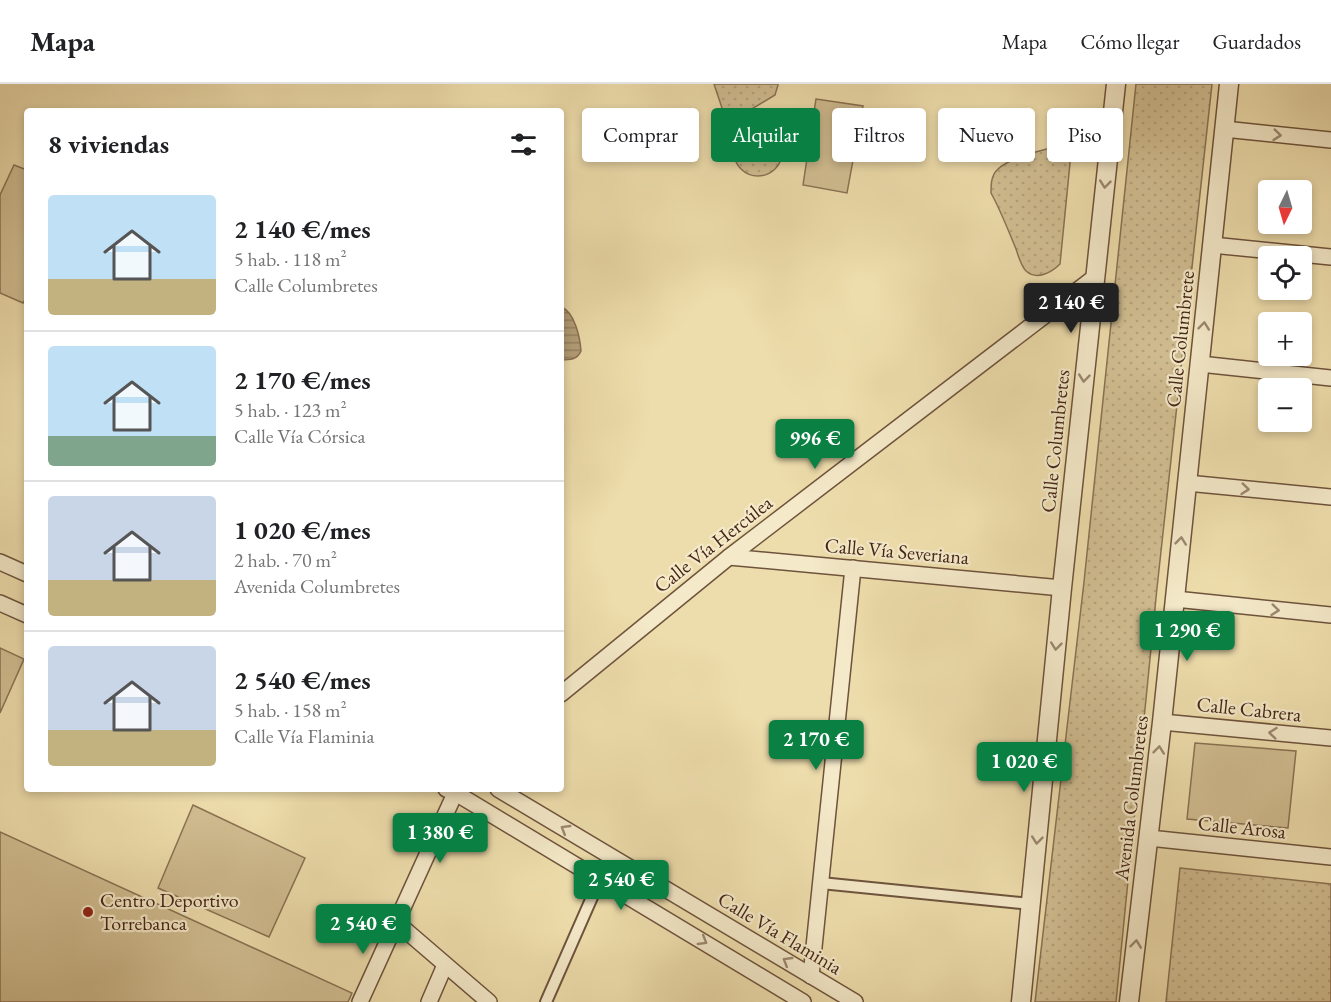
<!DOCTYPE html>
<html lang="es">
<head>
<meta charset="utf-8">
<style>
	body { margin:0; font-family:"EB Garamond",serif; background:#f6f6f6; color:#202124; height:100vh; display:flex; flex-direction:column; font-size:22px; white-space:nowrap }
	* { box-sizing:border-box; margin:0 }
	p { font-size:20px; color:#757577 }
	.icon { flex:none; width:33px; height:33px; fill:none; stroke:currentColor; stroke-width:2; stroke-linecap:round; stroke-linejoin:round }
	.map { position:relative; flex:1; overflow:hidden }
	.panel { position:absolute; left:24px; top:24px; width:540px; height:684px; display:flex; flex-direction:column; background:#fff; border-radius:6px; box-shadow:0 3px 9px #0003 }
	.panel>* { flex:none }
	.hud { position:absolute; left:582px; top:24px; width:570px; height:54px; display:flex; gap:12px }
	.needle { width:39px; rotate:185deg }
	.controls { position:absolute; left:1258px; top:96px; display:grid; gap:12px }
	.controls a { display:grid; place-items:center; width:54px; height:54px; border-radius:6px; background:#fff; box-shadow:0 3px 9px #0003; font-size:30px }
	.price { position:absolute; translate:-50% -51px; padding:0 14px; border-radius:6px; background:#0b8043; color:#fff; font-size:20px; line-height:39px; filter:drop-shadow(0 2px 3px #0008) }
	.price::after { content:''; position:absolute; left:50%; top:36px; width:18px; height:14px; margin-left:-9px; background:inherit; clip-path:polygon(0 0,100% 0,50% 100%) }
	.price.current { background:#222; color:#fff }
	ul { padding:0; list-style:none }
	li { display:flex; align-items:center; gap:18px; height:150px; padding:0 24px }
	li+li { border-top:2px solid #e0e0e0 }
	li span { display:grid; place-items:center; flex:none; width:168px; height:120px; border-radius:6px; color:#555 }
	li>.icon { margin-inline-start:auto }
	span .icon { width:72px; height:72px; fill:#fffc; stroke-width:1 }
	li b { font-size:26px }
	h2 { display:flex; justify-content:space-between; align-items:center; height:72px; padding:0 24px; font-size:26px }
	.pill { padding:0 21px; border-radius:6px; background:#fff; box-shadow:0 3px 9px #0003; font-size:21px; line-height:54px }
	.pill.current { background:#0b8043; color:#fff }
	header { display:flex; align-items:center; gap:36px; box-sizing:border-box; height:84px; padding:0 30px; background:#fff; border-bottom:2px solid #e0e0e0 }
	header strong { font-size:28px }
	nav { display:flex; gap:33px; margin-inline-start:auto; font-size:21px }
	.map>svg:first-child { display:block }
</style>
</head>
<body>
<header>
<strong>Mapa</strong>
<nav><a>Mapa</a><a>Cómo llegar</a><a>Guardados</a></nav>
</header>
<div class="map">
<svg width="1331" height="918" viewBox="0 0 1331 918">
	<defs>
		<pattern id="park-dots" width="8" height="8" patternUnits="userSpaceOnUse" patternTransform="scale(1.5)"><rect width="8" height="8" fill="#d1be92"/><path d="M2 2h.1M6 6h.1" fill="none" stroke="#b5a37d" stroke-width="1.8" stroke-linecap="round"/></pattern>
		<pattern id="water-rules" width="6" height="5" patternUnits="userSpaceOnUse" patternTransform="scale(1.5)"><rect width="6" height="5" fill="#b49e79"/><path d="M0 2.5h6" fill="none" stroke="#948162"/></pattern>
	</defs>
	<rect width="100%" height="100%" fill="#eeddac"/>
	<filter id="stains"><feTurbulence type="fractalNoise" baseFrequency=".00333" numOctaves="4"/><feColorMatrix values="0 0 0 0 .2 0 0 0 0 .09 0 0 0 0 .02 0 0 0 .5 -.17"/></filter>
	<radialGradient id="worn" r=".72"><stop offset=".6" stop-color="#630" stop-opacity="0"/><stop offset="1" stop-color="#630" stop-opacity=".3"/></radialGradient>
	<g fill="#d1be92" stroke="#8a7254" stroke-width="1.5">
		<polygon points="816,15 863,22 847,109 803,101"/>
		<polygon points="14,81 27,86 27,212 23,219 0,209 0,111"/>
		<polygon points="0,564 24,575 0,629"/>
		<polygon points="1195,659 1296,667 1288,744 1187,735"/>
		<polygon points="193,721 305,774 269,853 158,804"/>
		<polygon points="0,748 352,909 348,918 0,918"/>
	</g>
	<g fill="url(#park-dots)" stroke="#8a7254" stroke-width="1.5">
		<polygon points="714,0 778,0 778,1 775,11 735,35 723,27"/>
		<polygon points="1136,0 1212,0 1157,504 1116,918 1035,918 1084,498"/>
		<circle cx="758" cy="68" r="24"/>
		<path d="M1059,62L1069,63L1071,69L1060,180C1052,188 1037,197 1026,187C1021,182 1018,171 1016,165C1008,146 1001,127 991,109C991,101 991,92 997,86C1008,74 1043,66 1059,62Z"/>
		<polygon points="1180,784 1331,800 1331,918 1166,918"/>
	</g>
	<path fill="url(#water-rules)" stroke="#876e51" stroke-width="1.5" d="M561,223C575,228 580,254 581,267C577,276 570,276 561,276Z"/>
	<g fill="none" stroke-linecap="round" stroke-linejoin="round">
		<defs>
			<g id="pedestrian">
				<polyline points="821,799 1031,820"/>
				<polyline points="546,918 600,795"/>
			</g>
			<g id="minor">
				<polyline points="1224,45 1331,56"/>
				<polyline points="1212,161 1331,173"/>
				<polyline points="1200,280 1331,294"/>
				<polyline points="1187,399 1331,413"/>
				<polyline points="729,473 1062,504"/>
				<polyline points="0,478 27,490"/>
				<polyline points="1175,515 1331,531"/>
				<polyline points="0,519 27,531"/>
				<polyline points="561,610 729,473 1095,193"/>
				<polyline points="1162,638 1331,654"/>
				<polyline points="446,705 454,708 803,918"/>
				<polyline points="498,705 855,918"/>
				<polyline points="1149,754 1331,773"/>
				<polyline points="396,838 489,918"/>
				<polyline points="811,892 853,484"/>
				<polyline points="360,918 457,705"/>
				<polyline points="429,918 445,881"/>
			</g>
			<g id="tertiary">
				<polyline points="1021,918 1062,504 1116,0"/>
				<polyline points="1129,918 1162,638 1229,0"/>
			</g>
		</defs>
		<use href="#pedestrian" stroke="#6e533c" stroke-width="14"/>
		<use href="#minor" stroke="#6e533c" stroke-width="18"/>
		<use href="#tertiary" stroke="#6e533c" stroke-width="21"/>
		<use href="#pedestrian" stroke="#f4e9c9" stroke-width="10"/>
		<use href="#minor" stroke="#f4e9c9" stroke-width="15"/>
		<use href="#tertiary" stroke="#f4e9c9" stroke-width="18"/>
	</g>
	<defs><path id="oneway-chevron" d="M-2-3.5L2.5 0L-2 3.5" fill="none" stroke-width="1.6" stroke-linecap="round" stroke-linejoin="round" transform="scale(1.5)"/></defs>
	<g stroke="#9c8770">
		<use href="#oneway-chevron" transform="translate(1277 51) rotate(6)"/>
		<use href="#oneway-chevron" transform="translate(1105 100) rotate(96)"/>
		<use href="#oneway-chevron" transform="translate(1204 242) rotate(-84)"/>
		<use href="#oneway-chevron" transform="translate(1084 294) rotate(96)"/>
		<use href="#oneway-chevron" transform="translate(1245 405) rotate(6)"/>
		<use href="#oneway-chevron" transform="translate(1181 457) rotate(-84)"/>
		<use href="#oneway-chevron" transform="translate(1275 526) rotate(6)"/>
		<use href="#oneway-chevron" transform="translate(1056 562) rotate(96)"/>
		<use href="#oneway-chevron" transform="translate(1273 649) rotate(-174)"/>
		<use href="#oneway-chevron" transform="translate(1159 666) rotate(-84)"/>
		<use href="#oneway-chevron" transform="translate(565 745) rotate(-149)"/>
		<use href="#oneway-chevron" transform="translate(1037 756) rotate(96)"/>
		<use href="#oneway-chevron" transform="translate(703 857) rotate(31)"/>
		<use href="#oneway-chevron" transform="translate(1136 860) rotate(-83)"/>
		<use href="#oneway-chevron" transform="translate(787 877) rotate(-149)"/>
	</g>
	<circle fill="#8f2418" stroke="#f4e9c9" stroke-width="2" cx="88" cy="828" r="6"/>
	<g text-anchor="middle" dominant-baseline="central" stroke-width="4.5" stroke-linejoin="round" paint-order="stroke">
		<g font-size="20" fill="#442516" stroke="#f4e9c9">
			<text transform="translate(1180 255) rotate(-84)">Calle Columbrete</text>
			<text transform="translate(1055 357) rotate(-84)">Calle Columbretes</text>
			<text transform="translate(713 460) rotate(-38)">Calle Vía Hercúlea</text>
			<text transform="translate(897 467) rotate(5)">Calle Vía Severiana</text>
			<text transform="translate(1249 625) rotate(6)">Calle Cabrera</text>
			<text transform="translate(1131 714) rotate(-83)">Avenida Columbretes</text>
			<text transform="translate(1242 743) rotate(6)">Calle Arosa</text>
			<text transform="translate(780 849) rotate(31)">Calle Vía Flaminia</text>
		</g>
		<g font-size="20" fill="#442516" stroke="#f4e9c9" text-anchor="start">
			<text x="100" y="816">Centro Deportivo<tspan x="100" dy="23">Torrebanca</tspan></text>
		</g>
	</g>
	<rect width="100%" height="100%" filter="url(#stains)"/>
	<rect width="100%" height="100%" fill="url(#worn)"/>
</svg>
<div class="controls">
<a><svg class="needle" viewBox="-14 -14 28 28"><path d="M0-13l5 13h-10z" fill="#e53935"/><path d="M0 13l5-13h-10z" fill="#757577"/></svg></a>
<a><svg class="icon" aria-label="locate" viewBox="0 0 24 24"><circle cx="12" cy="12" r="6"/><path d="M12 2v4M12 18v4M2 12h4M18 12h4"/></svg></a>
<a>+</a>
<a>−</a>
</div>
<b class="price current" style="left:1071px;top:250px">2 140 €</b>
<b class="price" style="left:815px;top:386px">996 €</b>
<b class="price" style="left:1187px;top:578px">1 290 €</b>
<b class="price" style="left:816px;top:687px">2 170 €</b>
<b class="price" style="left:1024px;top:709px">1 020 €</b>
<b class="price" style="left:440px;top:780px">1 380 €</b>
<b class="price" style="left:621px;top:827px">2 540 €</b>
<b class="price" style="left:363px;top:871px">2 540 €</b>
<div class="hud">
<a class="pill">Comprar</a>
<a class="pill current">Alquilar</a>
<a class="pill">Filtros</a>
<a class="pill">Nuevo</a>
<a class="pill">Piso</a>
</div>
<section class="panel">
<h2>8 viviendas<svg class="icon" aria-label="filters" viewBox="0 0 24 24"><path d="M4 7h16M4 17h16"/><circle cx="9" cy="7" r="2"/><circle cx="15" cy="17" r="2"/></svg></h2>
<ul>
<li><span style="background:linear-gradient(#bfe0f5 70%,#c2b280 0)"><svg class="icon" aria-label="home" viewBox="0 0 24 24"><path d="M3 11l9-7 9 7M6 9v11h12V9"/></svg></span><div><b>2 140 €/mes</b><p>5 hab. · 118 m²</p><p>Calle Columbretes</p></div></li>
<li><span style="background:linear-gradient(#bfe0f5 75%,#7fa58c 0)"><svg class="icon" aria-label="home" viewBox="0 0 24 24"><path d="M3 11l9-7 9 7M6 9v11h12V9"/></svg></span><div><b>2 170 €/mes</b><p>5 hab. · 123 m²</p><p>Calle Vía Córsica</p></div></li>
<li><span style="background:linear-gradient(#c9d6e8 70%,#c2b280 0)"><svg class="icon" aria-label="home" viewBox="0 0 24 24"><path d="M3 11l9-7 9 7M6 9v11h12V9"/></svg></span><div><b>1 020 €/mes</b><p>2 hab. · 70 m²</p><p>Avenida Columbretes</p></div></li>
<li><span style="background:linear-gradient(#c9d6e8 70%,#c2b280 0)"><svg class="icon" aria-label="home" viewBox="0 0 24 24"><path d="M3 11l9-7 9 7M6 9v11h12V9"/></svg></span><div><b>2 540 €/mes</b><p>5 hab. · 158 m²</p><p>Calle Vía Flaminia</p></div></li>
</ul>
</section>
</div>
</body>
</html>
